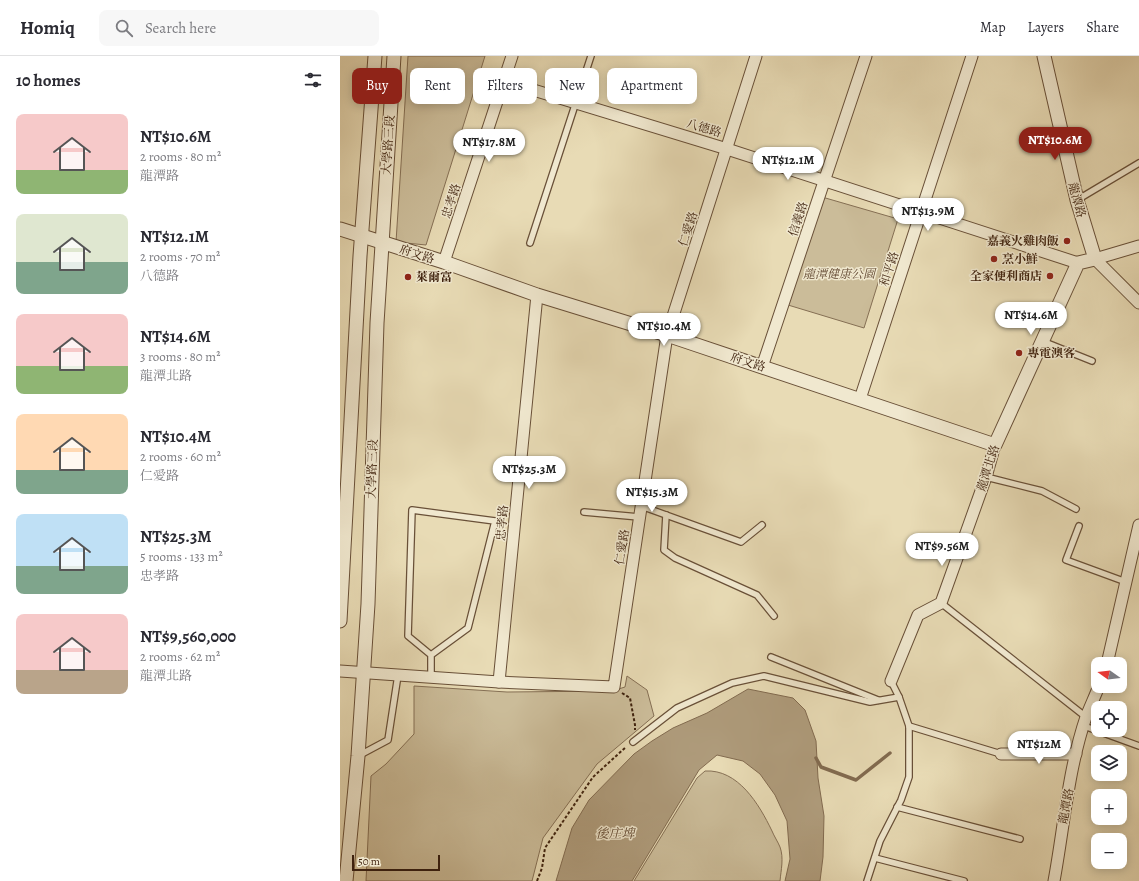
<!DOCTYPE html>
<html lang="en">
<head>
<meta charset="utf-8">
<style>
	body { margin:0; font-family:Alegreya,"Noto Serif TC",serif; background:#f7f7f7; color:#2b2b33; height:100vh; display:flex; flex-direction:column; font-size:15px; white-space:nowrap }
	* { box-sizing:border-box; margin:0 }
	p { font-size:13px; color:#7c7c81 }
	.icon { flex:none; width:22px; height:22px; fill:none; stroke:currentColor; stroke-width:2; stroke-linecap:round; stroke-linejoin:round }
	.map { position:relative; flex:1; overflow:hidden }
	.panel { display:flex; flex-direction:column; background:#fff; width:340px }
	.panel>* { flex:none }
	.guide { position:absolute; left:12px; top:12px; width:380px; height:36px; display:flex; gap:8px }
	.needle { width:26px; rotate:284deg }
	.tools { position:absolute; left:751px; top:601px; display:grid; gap:8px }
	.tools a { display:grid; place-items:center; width:36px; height:36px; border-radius:8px; background:#fff; box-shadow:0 2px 10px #0003; font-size:20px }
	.scale { position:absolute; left:12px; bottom:10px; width:88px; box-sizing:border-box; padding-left:4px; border:2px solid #3f220e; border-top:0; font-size:11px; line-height:14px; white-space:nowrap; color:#3f220e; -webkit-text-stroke:3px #f0e8cf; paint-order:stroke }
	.price { position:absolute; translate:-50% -34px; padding:0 9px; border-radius:14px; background:#fff; color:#222; font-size:13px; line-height:26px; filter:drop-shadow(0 1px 2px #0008) }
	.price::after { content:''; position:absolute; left:50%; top:24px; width:12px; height:9px; margin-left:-6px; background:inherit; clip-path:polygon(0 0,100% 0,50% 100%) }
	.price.current { background:#8f2418; color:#fff }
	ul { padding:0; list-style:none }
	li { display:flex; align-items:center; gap:12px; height:100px; padding:0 16px }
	li span { display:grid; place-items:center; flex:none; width:112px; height:80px; border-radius:8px; color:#555 }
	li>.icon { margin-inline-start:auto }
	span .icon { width:48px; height:48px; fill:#fffc; stroke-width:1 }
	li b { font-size:17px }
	h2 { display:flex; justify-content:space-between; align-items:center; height:48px; padding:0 16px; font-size:17px }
	.tag { padding:0 14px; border-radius:8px; background:#fff; box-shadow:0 2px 10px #0003; font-size:14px; line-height:36px }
	.tag.current { background:#8f2418; color:#fff }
	header { display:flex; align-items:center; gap:24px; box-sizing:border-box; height:56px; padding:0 20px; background:#fff; border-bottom:1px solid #e1e1e2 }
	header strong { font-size:19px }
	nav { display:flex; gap:22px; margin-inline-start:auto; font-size:14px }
	.search { width:280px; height:36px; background:#f7f7f7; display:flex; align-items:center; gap:10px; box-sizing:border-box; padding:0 14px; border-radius:8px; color:#7c7c81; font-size:15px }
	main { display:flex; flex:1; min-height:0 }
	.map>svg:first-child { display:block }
</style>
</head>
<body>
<header>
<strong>Homiq</strong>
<div class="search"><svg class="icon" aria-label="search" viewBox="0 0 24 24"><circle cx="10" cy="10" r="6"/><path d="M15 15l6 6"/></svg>Search here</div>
<nav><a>Map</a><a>Layers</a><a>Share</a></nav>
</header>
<main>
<section class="panel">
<h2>10 homes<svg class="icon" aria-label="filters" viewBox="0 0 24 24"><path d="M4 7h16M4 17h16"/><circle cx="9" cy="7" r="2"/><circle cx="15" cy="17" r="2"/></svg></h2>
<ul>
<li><span style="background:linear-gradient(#f6c9c9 70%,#8fb573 0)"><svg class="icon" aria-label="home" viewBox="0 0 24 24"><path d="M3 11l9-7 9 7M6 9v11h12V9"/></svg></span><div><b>NT$10.6M</b><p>2 rooms · 80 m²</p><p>龍潭路</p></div></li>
<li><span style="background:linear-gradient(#dfe7d0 60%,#7fa58c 0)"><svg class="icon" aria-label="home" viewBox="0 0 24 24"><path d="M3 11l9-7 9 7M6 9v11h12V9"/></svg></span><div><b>NT$12.1M</b><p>2 rooms · 70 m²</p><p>八德路</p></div></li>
<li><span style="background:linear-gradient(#f6c9c9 65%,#8fb573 0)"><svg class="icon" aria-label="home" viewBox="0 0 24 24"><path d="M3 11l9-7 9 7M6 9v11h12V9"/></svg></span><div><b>NT$14.6M</b><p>3 rooms · 80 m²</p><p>龍潭北路</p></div></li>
<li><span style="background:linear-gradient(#ffd9b3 70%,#7fa58c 0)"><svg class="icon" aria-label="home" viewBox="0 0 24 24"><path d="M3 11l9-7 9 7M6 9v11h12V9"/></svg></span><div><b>NT$10.4M</b><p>2 rooms · 60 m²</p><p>仁愛路</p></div></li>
<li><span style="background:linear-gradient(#bfe0f5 65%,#7fa58c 0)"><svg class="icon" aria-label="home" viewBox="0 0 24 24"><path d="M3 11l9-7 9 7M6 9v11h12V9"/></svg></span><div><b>NT$25.3M</b><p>5 rooms · 133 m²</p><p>忠孝路</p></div></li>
<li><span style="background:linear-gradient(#f6c9c9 70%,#b9a48a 0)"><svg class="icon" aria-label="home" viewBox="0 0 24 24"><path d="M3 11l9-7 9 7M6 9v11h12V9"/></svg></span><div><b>NT$9,560,000</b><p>2 rooms · 62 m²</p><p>龍潭北路</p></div></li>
</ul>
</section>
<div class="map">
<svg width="799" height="825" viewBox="0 0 799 825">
	<rect width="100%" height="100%" fill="#e8dbb5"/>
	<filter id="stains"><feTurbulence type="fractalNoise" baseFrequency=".005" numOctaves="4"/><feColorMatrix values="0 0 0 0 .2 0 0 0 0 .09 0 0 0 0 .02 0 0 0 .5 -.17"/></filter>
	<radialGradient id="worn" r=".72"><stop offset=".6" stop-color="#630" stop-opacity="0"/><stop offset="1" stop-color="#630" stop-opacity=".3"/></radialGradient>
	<g fill="#cbbc99" stroke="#856f54">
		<polygon points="68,0 145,0 86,189 56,186"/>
		<polygon points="482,141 558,163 524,272 448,249"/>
		<polygon points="287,620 307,634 314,660 257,708 203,782 192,825 26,825 31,720 46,708 74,678 74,630 167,636 272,635 285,631"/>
		<path d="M365,715C398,713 419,748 432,775C434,780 438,786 440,791C444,802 441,814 440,825H294L357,722Z"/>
	</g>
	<polygon fill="#af9c7c" stroke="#826b50" points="408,633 453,642 465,654 476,685 478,722 484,760 483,801 480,825 445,825 450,803 447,765 435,739 420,718 403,705 377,699 359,714 292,825 216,825 232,772 249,744 294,698 312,685 333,672 367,657"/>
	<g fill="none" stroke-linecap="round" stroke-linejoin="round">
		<polyline stroke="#826b50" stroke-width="3.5" points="476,702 481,711 516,724 550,697"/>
		<defs>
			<g id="service">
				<polyline points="737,144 799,107"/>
				<polyline points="190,187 251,0"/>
				<polyline points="702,285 752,305"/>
				<polyline points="646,421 702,435 736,453"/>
				<polyline points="301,450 401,486 422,469"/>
				<polyline points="244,456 299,461"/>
				<polyline points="326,459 324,494 335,502 417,539 434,560"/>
				<polyline points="739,470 726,504 786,526"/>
				<polyline points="601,547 746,661"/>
				<polyline points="91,599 128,572 155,465 72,454 68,580 91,599 91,621"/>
				<polyline points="431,601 538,644"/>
				<polyline points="569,670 661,698"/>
				<polyline points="744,670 799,690"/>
				<polyline points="293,686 337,652 392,627 424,620 530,646 559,641"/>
				<polyline points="18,700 48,684 58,619"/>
				<polyline points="557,751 680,783"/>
				<polyline points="535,802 624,825"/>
				<polyline points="527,825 540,785 561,744 569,721 569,670 559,641 551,625"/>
			</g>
			<g id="minor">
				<polyline points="164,25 387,93 738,207"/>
				<polyline points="799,190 755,203 799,247"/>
				<polyline points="104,206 172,0"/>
				<polyline points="422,311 526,0"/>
				<polyline points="520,343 632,0"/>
				<polyline points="767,608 799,469"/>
				<polyline points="0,615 159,626 274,631 327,279 416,0"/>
				<polyline points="551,625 578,559 601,547 646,421 655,389"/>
				<polyline points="159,626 197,239"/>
				<polyline points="661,698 736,698"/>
				<path d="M714,825C724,771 728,714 746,661C750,651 755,640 759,630"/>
			</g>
			<g id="tertiary">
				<polyline points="0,173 104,206 197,239 327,279 655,389 738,207 755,203 737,144 704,0"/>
				<polyline points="0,565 20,200 35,0"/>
				<polyline points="6,825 18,700 28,548 37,267 54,0"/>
			</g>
		</defs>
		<use href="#service" stroke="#695038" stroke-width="8"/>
		<use href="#minor" stroke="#695038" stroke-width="13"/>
		<use href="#tertiary" stroke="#695038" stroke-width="15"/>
		<g stroke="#3f220e" stroke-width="2" stroke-dasharray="3 2" stroke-linecap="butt">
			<polyline points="282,637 290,642 295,669 295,674"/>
			<polyline points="197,825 202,812 205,792 253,721 286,691"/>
		</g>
		<use href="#service" stroke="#f0e8cf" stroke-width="5.5"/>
		<use href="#minor" stroke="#f0e8cf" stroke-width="11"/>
		<use href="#tertiary" stroke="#f0e8cf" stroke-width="13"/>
	</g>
	<g fill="#8f2418" stroke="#f0e8cf" stroke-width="1.5">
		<circle cx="727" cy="185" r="4"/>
		<circle cx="654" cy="203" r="4"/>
		<circle cx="710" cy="220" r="4"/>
		<circle cx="68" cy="221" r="4"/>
		<circle cx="679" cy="297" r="4"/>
	</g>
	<g text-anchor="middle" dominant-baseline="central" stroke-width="3" stroke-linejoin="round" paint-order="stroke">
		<g font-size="12" fill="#3f220e" stroke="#f0e8cf">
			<text transform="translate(364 72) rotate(17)">八德路</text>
			<text transform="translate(48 89) rotate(-86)">大學路三段</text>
			<text transform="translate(737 144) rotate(75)">龍潭路</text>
			<text transform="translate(111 145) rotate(-72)">忠孝路</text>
			<text transform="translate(458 163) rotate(-72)">信義路</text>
			<text transform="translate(348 173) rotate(-72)">仁愛路</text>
			<text transform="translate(77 198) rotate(18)">府文路</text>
			<text transform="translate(549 213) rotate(-72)">和平路</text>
			<text transform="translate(408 306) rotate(18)">府文路</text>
			<text transform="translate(648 412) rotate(-72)">龍潭北路</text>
			<text transform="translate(32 413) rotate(-88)">大學路三段</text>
			<text transform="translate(162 467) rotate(-85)">忠孝路</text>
			<text transform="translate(282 491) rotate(-81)">仁愛路</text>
			<text transform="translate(726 750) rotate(-79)">龍潭路</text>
		</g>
		<g font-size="12" font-weight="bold" fill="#3f220e" stroke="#f0e8cf" text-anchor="start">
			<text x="719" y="185" text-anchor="end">嘉義火雞肉飯</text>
			<text x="662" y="203">烹小鮮</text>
			<text x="702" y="220" text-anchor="end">全家便利商店</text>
			<text x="76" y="221">萊爾富</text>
			<text x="687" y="297">專電澳客</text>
		</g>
		<g font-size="12" font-style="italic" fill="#624831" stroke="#f0e8cf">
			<text x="499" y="218">龍潭健康公園</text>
		</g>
		<g font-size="13" font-style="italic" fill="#61472f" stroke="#f0e8cf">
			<text x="275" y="777">後庄埤</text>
		</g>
	</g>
	<rect width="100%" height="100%" filter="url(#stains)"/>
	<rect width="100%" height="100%" fill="url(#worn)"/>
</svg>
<div class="tools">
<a><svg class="needle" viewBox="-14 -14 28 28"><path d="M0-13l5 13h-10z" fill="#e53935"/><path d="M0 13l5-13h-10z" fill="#7c7c81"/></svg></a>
<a><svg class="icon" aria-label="locate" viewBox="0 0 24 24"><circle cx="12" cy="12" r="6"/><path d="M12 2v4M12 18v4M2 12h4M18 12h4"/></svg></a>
<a><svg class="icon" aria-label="layers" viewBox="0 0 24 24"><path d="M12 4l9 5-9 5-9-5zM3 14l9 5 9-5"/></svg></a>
<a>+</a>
<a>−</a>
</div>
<div class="scale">50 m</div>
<b class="price current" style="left:715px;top:105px">NT$10.6M</b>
<b class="price" style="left:149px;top:107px">NT$17.8M</b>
<b class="price" style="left:448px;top:125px">NT$12.1M</b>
<b class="price" style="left:588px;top:176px">NT$13.9M</b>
<b class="price" style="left:691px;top:280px">NT$14.6M</b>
<b class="price" style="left:324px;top:291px">NT$10.4M</b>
<b class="price" style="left:189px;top:434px">NT$25.3M</b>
<b class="price" style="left:312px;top:457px">NT$15.3M</b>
<b class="price" style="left:602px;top:511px">NT$9.56M</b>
<b class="price" style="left:699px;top:709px">NT$12M</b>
<div class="guide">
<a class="tag current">Buy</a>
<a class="tag">Rent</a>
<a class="tag">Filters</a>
<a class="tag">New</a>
<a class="tag">Apartment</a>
</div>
</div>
</main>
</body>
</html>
